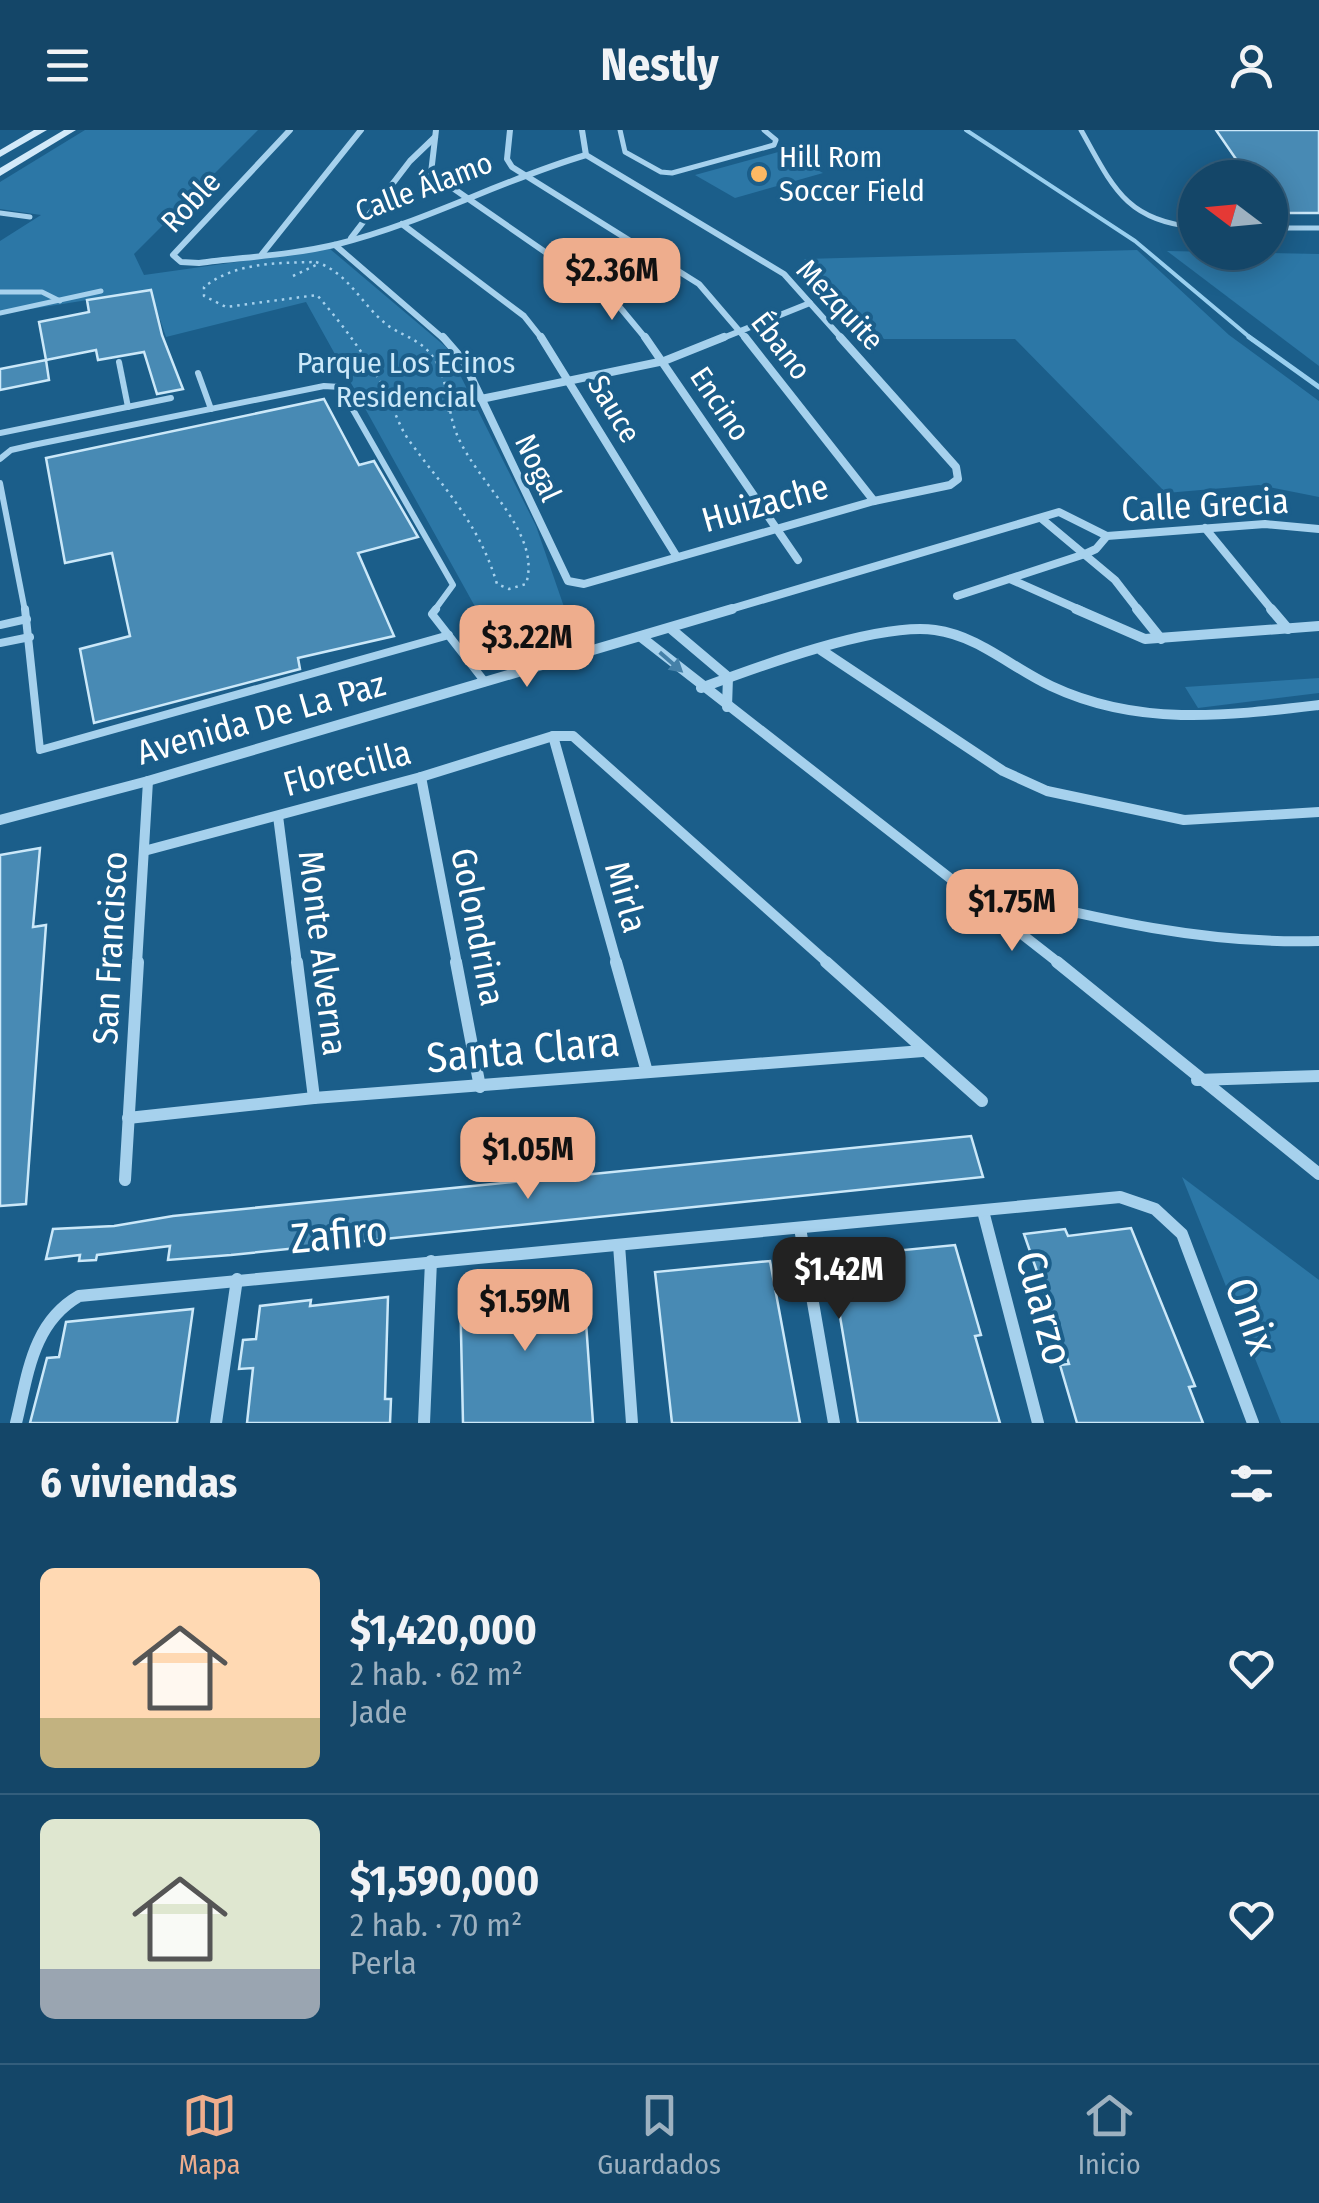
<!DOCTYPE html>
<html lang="es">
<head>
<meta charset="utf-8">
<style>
	body { margin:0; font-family:"Fira Sans Condensed",sans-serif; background:#215071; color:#f1f3f6; height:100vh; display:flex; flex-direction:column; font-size:38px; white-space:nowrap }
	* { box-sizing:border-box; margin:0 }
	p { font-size:32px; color:#9db1c0 }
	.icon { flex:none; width:55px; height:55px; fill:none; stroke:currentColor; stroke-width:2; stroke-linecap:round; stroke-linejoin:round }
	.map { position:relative; height:1293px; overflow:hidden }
	.panel { display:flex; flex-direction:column; background:#144668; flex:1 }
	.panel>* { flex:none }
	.needle { width:65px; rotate:286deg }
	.tools { position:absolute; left:1178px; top:30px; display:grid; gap:20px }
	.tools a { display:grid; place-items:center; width:110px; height:110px; border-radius:50%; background:#144668; box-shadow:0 5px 25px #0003,0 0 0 2px #335e7c; font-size:50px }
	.price { position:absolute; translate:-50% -85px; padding:0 22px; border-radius:20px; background:#eead8d; color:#111; font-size:32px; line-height:65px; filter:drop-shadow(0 2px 5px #0008) }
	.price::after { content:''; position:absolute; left:50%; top:60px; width:30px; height:22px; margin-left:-15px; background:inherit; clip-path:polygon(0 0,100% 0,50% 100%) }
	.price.selected { background:#222; color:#fff }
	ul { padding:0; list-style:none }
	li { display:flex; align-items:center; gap:30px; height:250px; padding:0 40px }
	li+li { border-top:2px solid #335e7c }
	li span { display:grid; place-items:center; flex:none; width:280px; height:200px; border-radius:15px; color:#555 }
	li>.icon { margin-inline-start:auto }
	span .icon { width:120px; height:120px; fill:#fffc; stroke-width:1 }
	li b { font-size:42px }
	h2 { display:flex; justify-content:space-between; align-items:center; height:120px; padding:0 40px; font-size:42px }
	header { display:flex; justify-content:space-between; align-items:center; height:130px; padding:0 40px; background:#144668; font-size:45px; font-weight:700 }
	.tabs { display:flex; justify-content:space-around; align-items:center; height:140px; border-top:2px solid #335e7c; background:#144668; font-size:28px; color:#9db1c0 }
	.tabs a { display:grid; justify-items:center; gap:5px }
	.tabs .selected { color:#eead8d }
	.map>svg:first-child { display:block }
</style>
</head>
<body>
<header><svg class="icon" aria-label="menu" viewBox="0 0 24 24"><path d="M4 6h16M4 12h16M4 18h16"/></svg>Nestly<svg class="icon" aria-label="person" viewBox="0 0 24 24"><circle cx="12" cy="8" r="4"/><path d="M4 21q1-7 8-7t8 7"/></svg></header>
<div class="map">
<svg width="1319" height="1293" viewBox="0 0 1319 1293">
	<rect width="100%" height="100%" fill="#1b5e8a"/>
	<g fill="#2c77a6">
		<polygon points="85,0 258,0 134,124 144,145 330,119 446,217 536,396 571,497 498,518 306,172 166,207 150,160 0,184 0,111 41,85 0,79 0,52"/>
		<polygon points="782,21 823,43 735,68 695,45"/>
		<polygon points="1137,120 1229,205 1319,271 1319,367 1259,355 1166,363 1015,209 884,209 804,129"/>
		<polygon points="1167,121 1319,124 1319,236"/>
		<polygon points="1319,548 1319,563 1198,578 1185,557"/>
		<polygon points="1182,1047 1319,1150 1319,1293 1281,1293"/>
	</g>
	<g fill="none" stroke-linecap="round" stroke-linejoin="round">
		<polyline stroke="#99cfef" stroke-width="4" points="966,0 1135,111 1253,210"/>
		<polyline stroke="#99cfef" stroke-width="5" points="1249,207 1319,257"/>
	</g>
	<g fill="#488ab4" stroke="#cbe8f9" stroke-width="2.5">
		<polygon points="1216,0 1319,0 1319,83 1274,83 1270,77 1270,48 1249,48"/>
		<polygon points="151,160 162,205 183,259 157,264 144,222 98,230 96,220 46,230 39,192 89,182 87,170"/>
		<polygon points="46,230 49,250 0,260 0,239"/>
		<polygon points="324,269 359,335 374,331 418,407 358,423 394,506 298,528 300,539 94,593 80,519 130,506 112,423 65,433 46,328"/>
		<polygon points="40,718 33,797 46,795 26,1074 0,1076 0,725"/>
		<polygon points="971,1006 983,1047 231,1125 168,1130 170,1116 97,1125 96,1130 79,1131 80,1125 46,1129 53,1099 114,1096 173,1086"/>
		<polygon points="1131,1098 1195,1256 1189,1257 1203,1293 1077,1293 1060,1235 1069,1234 1024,1104 1065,1099 1068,1106"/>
		<polygon points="955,1115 981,1205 975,1206 1000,1293 858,1293 835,1157 848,1156 842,1126"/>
		<polygon points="770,1131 800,1293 672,1293 655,1142"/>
		<polygon points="583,1149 593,1293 463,1293 460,1158 510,1152 511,1158"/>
		<polygon points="388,1167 385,1269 391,1269 390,1293 247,1293 253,1238 239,1239 243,1210 256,1209 260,1176 311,1170 310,1176"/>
		<polygon points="193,1179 177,1293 30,1293 47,1228 59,1227 66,1192"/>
	</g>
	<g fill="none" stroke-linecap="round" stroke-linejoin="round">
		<g stroke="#a6d1ed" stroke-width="2.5" stroke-dasharray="2.5 5" stroke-linecap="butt">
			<path d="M316,132C350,143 362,177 390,197C406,207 422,211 433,227C450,251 446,281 458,307C479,355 542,403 526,454L509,459L497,454C479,393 444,359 408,309C398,294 393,276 385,260C365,225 343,195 317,165L226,177L204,166V157C236,132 277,133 316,132Z"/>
			<polyline points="293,146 316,135"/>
			<polyline points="390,277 413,270 451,281"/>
		</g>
		<g stroke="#a6d1ed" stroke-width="5">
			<polyline points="620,0 625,22 661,42 672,43 774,15 776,10 764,0"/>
			<path d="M1081,0C1112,55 1125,91 1195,97"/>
			<polyline points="0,83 30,87"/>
			<polyline points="1270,98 1319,98"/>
			<polyline points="0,162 42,162 60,171"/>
			<polyline points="0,183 101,161"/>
		</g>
		<g stroke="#a6d1ed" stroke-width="6">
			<polyline points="119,232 128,277"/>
			<polyline points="198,243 211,279"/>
			<polyline points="0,303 171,268"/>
			<polyline points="0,329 11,320 33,315 324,256 340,257 453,455 434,481"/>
			<polyline points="0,353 25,481"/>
		</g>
		<g stroke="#a6d1ed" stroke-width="8">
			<polyline points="25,479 40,620 449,505"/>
			<polyline points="436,479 432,484 485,552"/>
			<polyline points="0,495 27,489"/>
			<polyline points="0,513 30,507"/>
		</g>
		<g stroke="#a6d1ed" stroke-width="6">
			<path d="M290,0L173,125L181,132L199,133C244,127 293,125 338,114C423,93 501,50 586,25"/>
			<polyline points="436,0 431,43 613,169 647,210"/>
			<polyline points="510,0 507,29 512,37 699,154 747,210"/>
			<polyline points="582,0 586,25 784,144 843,210"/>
			<polyline points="402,94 524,186 543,210"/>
			<polyline points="351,108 410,31 435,7"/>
			<polyline points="335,115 445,210"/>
			<polyline points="262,124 361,0"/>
			<polyline points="718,210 810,173"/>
		</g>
		<g stroke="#a6d1ed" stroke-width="8">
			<polyline points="443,207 463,230 568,451 584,454 874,371 950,355 958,349 956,337 840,207"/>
			<polyline points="541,207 677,427"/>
			<polyline points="645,207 798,430"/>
			<polyline points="745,207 874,371"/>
			<polyline points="481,269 664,231 724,207"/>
			<polyline points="1042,389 1115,450 1139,481"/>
			<polyline points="1205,398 1273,481"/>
			<polyline points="1010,449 1082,481"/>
			<polyline points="957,466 1085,424 1096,419 1107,406 1265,394 1319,399"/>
			<polyline points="724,481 1059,382 1107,406"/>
		</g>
		<g stroke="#a6d1ed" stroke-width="10">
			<polyline points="1076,479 1145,509 1319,496"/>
			<polyline points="1137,479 1161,509"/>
			<polyline points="1271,479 1288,499"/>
			<polyline points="670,498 728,547 727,577"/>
			<polyline points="641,507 1060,834"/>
			<polyline points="821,520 1003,641 1047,661 1184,690 1319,682"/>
			<path d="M701,558C757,537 878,492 935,500C979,506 1012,538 1051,556C1138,597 1226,586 1319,575"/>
			<polyline points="553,606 617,834"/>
			<polyline points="421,647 457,834"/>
			<polyline points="278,686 297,834"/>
			<polyline points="0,690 148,651 732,479"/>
			<polyline points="144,721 421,647 553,606 573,606 829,834"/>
			<path d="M966,757C1083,785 1198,815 1319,811"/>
			<polyline points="137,834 148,651"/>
		</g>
		<g stroke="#a6d1ed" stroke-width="12">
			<polyline points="297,832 314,968"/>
			<polyline points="456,832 480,957"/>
			<polyline points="616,832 647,942"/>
			<polyline points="826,832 982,971"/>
			<polyline points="1057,832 1319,1044"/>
			<polyline points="1197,950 1319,946"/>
			<polyline points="128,988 314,968 923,921"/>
			<polyline points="125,1050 138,832"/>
			<polyline points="983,1081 1038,1293"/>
			<polyline points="800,1098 834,1293"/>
			<polyline points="619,1115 632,1293"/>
			<path d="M16,1293C28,1245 32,1193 79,1166L1120,1067L1155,1079L1182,1104L1253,1293"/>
			<polyline points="216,1293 237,1149"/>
			<polyline points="424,1293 431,1131"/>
		</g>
		<g fill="#d2e9f9" fill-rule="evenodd">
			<polygon points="34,0 47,0 0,27 0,20"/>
			<polygon points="64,0 76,0 0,46 0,38"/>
		</g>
	</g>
	<defs><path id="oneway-solid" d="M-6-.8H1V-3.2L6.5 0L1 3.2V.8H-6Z" transform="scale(2.5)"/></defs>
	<use fill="#4580a8" href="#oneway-solid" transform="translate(671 532) rotate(41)"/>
	<circle fill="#fdb863" stroke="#1b5e8a" stroke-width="4" cx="759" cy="44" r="10"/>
	<g text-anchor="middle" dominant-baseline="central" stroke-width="8" stroke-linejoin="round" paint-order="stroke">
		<g font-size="30" fill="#fff" stroke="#1b5e8a" text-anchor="start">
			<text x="779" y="27">Hill Rom<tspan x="779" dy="34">Soccer Field</tspan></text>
		</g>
		<g font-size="30" fill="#fff" stroke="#1b5e8a">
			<text transform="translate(424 57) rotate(-21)">Calle Álamo</text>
			<text transform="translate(191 72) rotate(-47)">Roble</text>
			<text transform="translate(840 175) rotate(47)">Mezquite</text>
			<text transform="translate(781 216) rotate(52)">Ébano</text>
			<text transform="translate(720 274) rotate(56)">Encino</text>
			<text transform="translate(614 279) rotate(59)">Sauce</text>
			<text transform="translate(538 338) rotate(65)">Nogal</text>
		</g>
		<g font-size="30" fill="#cbe8f9" stroke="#1b5e8a">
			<text x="406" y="233">Parque Los Ecinos<tspan x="406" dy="34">Residencial</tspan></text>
		</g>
		<g font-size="35" fill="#fff" stroke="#1b5e8a">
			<text transform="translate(765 373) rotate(-16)">Huizache</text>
			<text transform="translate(1205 375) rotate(-3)">Calle Grecia</text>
			<text transform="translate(261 588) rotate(-16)">Avenida De La Paz</text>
			<text transform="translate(347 638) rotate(-15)">Florecilla</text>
			<text transform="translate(626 767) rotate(74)">Mirla</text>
			<text transform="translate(478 797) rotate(79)">Golondrina</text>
			<text transform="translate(110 818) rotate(-87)">San Francisco</text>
			<text transform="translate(323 823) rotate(83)">Monte Alverna</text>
		</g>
		<g font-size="42" fill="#fff" stroke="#1b5e8a">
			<text transform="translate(523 920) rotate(-5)">Santa Clara</text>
			<text transform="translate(339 1105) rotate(-5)">Zafiro</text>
			<text transform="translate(1044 1178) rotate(75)">Cuarzo</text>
			<text transform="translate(1251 1186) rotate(70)">Onix</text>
		</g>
	</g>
</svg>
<div class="tools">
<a><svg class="needle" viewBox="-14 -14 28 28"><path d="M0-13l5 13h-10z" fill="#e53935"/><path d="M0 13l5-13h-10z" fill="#9db1c0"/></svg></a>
</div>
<b class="price" style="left:612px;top:193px">$2.36M</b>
<b class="price" style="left:527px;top:560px">$3.22M</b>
<b class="price" style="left:1012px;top:824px">$1.75M</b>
<b class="price" style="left:528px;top:1072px">$1.05M</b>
<b class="price selected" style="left:839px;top:1192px">$1.42M</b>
<b class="price" style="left:525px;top:1224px">$1.59M</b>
</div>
<section class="panel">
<h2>6 viviendas<svg class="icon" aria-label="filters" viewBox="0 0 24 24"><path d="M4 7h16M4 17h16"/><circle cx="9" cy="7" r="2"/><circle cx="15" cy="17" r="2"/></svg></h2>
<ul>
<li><span style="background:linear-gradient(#ffd9b3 75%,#c2b280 0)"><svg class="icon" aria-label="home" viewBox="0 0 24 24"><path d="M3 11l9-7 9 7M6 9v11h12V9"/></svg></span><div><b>$1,420,000</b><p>2 hab. · 62 m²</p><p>Jade</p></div><svg class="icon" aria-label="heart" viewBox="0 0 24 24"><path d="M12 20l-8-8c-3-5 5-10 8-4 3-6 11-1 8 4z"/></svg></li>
<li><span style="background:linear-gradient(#dfe7d0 75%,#9aa5b1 0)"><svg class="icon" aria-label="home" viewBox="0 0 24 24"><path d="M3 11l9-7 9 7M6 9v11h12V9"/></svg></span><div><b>$1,590,000</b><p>2 hab. · 70 m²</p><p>Perla</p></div><svg class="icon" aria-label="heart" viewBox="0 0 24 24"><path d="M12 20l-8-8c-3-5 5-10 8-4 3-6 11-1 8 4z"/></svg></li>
</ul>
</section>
<nav class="tabs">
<a class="selected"><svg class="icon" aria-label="map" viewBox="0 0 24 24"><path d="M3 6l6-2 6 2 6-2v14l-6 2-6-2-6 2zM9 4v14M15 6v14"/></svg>Mapa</a>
<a><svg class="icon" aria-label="saved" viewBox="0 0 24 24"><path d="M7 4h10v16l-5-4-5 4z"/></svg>Guardados</a>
<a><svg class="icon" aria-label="home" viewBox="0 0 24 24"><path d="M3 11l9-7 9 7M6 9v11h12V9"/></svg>Inicio</a>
</nav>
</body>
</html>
